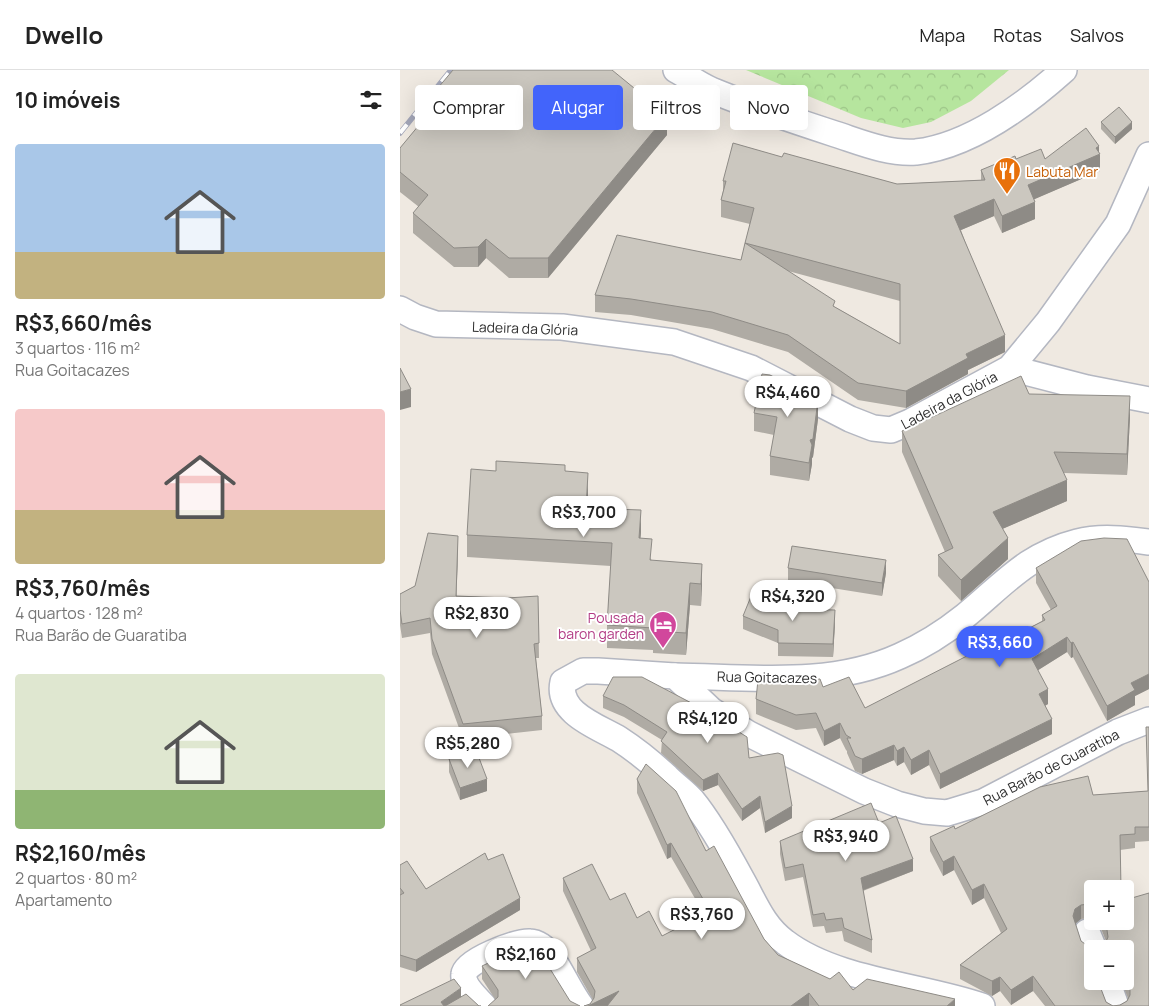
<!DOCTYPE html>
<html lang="pt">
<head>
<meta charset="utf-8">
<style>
	body { margin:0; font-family:Manrope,sans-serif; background:#f6f6f6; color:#222; height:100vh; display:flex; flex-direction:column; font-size:19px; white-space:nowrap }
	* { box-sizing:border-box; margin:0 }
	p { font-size:16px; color:#767676 }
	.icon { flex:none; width:28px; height:28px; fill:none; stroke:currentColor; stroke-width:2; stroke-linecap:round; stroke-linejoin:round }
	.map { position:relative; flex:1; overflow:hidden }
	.side { display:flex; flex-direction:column; background:#fff; width:400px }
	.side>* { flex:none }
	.guide { position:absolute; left:15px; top:15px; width:475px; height:45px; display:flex; gap:10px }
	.controls { position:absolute; left:684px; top:810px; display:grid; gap:10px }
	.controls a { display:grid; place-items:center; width:50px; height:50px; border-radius:5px; background:#fff; box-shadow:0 5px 20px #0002; font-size:25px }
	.price { position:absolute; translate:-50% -42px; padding:0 11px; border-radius:18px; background:#fff; color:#222; font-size:16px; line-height:32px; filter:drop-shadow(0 1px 2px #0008) }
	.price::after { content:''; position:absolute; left:50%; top:30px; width:15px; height:11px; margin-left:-8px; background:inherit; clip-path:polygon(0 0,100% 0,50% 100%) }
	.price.on { background:#4264fb; color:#fff }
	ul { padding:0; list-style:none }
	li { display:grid; align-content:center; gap:10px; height:265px; padding:0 15px }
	li span { display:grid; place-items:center; height:155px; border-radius:5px; color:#555 }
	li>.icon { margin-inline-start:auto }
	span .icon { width:90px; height:90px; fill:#fffc; stroke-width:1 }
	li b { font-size:21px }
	h2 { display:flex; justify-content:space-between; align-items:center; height:60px; padding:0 15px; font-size:21px }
	.chip { padding:0 18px; border-radius:5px; background:#fff; box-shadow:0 5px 20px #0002; font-size:18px; line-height:45px }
	.chip.on { background:#4264fb; color:#fff }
	header { display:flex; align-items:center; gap:30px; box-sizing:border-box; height:70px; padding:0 25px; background:#fff; border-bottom:1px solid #e0e0e0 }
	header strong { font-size:24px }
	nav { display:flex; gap:28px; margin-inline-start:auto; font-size:18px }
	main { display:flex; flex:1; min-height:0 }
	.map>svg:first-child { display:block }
</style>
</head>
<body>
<header>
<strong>Dwello</strong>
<nav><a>Mapa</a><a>Rotas</a><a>Salvos</a></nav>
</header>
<main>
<section class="side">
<h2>10 imóveis<svg class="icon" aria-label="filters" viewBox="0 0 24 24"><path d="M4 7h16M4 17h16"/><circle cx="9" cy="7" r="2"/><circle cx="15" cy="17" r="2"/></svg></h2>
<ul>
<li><span style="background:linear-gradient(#a9c7e8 70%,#c2b280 0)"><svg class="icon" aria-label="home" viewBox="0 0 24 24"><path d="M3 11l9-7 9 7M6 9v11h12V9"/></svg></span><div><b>R$3,660/mês</b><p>3 quartos · 116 m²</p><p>Rua Goitacazes</p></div></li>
<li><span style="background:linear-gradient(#f6c9c9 65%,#c2b280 0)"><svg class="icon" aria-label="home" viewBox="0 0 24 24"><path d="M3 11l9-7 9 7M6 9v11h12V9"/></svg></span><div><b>R$3,760/mês</b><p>4 quartos · 128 m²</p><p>Rua Barão de Guaratiba</p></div></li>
<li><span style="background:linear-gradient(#dfe7d0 75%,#8fb573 0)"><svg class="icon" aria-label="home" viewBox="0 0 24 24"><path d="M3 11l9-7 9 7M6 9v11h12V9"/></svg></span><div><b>R$2,160/mês</b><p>2 quartos · 80 m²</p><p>Apartamento</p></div></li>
</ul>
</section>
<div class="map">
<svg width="749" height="936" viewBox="0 0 749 936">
	<defs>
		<pattern id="park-crowns" width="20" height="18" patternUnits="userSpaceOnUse" patternTransform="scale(1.25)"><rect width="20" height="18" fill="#b6e59e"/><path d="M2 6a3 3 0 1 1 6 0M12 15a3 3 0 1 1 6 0" fill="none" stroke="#9dc588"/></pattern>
	</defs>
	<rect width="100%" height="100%" fill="#efe9e1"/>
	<polygon fill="url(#park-crowns)" points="346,0 609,0 571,31 531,52 503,58 461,48"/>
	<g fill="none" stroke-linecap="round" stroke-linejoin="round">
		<defs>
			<g id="minor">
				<path d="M276,0C289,7 302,17 316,22C355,38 395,51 435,64C460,72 488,84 516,82C569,76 625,35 664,0"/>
				<polyline points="0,239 15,247 36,254 162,257 274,272 351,298 450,349 473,358 491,360 510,352 610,298 648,252 718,154 749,85"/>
				<polyline points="610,298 687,318 749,330"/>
				<path d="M275,606C350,607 430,618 500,586C523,576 545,562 565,546C603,515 626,485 677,472C700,466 726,469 749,472"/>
				<polyline points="687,862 694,879"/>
				<polyline points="707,911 716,936"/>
				<path d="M84,936C77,928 62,916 64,904C65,891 117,871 130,872C133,872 138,874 141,876C154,884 169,921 181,936"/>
				<path d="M582,936C522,915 436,911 385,872C363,856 355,833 342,810C328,784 311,753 292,730C285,722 275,715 267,707C252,693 236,680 219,669C199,657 156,643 163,612L183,601H198L275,606L311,640L349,664L464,721L497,734L524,741L547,743L583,732L718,662L749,650"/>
			</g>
		</defs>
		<use href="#minor" stroke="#b4b7c1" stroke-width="28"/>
		<use href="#minor" stroke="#fff" stroke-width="25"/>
		<defs>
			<polyline id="rail" points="0,63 51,0"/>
		</defs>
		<use href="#rail" stroke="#a3a6b8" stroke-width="5.5"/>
		<use href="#rail" stroke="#fff" stroke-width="4" stroke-dasharray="11" stroke-linecap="butt"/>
	</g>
	<g fill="#afaba4" fill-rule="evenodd">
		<polygon points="22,37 267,65 148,208 109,208 86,188 78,197 54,197 13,163 13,143 19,137 0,122 0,78 22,52"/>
		<polygon points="701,52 732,59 715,74 701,59"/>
		<path d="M699,82L700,101L634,129L635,149L602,163L594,146L561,160L605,282L568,300V304L506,338L458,330L388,282L312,259L231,245L195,242V225L341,190L350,154L321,147V130L323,121V111L382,87L497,114L581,110V100L616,89H645ZM388,201L500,231V274L435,237Z"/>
		<polygon points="629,324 730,347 727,405 664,403 667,431 602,459 608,489 561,531 538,506 538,485 545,482 502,382 502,361"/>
		<polygon points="354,343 418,349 413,387 412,388 412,394 409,411 370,405 370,386 374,365 354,361"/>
		<polygon points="96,401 165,401 188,425 187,438 241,462 240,468 252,491 302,494 301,536 290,535 286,585 253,583 253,580 207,578 207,555 211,496 67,487 67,465"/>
		<polygon points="58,481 56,526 107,528 138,526 139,588 136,588 142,646 142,660 63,669 32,584 30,563 2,568 0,555 0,524 15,516"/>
		<polygon points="388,498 486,503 482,526 388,511"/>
		<polygon points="636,498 749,512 749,619 735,626 735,635 707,651 673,587 671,588 667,582 638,600 648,634 645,636 652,664 540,719 529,695 511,705 504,692 497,696 494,690 462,704 455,701 447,683 447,681 446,680 440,668 424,676 416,658 396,660 356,644 356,629 423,617 465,638 610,568 642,551 642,545 651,540 636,513"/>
		<polygon points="388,539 435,553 433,587 378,586 378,573 343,559 343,546"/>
		<polygon points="203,626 349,688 392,748 365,763 360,738 342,751 318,715 303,721 261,683 262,670 224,647 203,638"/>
		<polygon points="749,657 749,771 735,772 735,778 720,780 692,819 692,850 689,848 681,849 675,854 692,911 706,932 713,936 720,935 727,931 728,928 721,911 725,911 725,879 699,878 705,874 706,871 700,856 694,851 725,851 749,936 645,936 633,921 611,935 600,921 592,926 560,909 560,895 601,863 584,828 572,835 554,800 543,806 530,781 530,767 555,759 693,725 748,721"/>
		<polygon points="49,689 87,721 60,730 49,702"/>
		<polygon points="237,709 306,781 364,869 378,885 453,920 555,936 184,936 190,934 193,930 177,902 177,888 191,881 163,821 163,808 210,830 237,848 262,866 295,849 294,847 294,833 297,832 271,787 267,789 237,723"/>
		<polygon points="479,753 513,801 463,821 472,870 472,883 444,871 442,861 426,863 424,856 413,857 403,807 385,811 380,784 380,771"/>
		<polygon points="88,790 120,840 16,902 0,897 0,795 26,819"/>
		<polygon points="82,896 170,931 95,929 82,909"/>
	</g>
	<g fill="#8e8b86">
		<polygon points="267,45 267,65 148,208 148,188"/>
		<polygon points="732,52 732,59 715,74 715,67"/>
		<polygon points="699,76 699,85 700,84 700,101 628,132 628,115"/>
		<polygon points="594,129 594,146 554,163 554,146"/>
		<polygon points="635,132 635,149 602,163 602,146"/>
		<polygon points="86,169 86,188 78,197 78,177"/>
		<polygon points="605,265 605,282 568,300 568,304 506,338 506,321 566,284"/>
		<polygon points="11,319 11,337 0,340 0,322"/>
		<polygon points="730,326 730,347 727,405 727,384"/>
		<polygon points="418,330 418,349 413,387 412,388 412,394 409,411 410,370"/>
		<polygon points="188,403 188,425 186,460 186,438"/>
		<polygon points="667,410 667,431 593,463 593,442"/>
		<polygon points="241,440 241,462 239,491 239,468"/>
		<polygon points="58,466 58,481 56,540 56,526"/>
		<polygon points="608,468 608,489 561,531 561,510"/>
		<polygon points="486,490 486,503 482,526 482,513"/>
		<polygon points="302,494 302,516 301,536 301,514"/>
		<polygon points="290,513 290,535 286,585 286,563"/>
		<polygon points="435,540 435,553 433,587 433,574"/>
		<polygon points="667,567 667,582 632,604 632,589"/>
		<polygon points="673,572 673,587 671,588 671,573"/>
		<polygon points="749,604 749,619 735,626 735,635 707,651 707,636 731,613"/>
		<polygon points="648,619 648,634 639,639 639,624"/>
		<polygon points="652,649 652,664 540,719 540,704"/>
		<polygon points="440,653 440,668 424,676 424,661"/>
		<polygon points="494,675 494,690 462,704 462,689"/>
		<polygon points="504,677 504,692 497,696 497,681"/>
		<polygon points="529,680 529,695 511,705 511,690"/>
		<polygon points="318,703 318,715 303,721 303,710"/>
		<polygon points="87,709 87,721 60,730 60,718"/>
		<polygon points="360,726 360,738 342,751 342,739"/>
		<polygon points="392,736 392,748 365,763 365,752"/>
		<polygon points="271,773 271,787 267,789 267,775"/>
		<polygon points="554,786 554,800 543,806 543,792"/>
		<polygon points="513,789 513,801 461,821 461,808"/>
		<polygon points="584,814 584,828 572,835 572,820"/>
		<polygon points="120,828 120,840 16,902 16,890"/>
		<polygon points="681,835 681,849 675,854 673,846 675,839"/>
		<polygon points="633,906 633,921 611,935 611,920"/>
		<polygon points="600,907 600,921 592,926 592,911"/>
		<polygon points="61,918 61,932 55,936 41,936 41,932"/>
		<polygon points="219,921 215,936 188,936"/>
		<polygon points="409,923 409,936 391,936"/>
		<polygon points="555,929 555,936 547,936"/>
	</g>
	<g fill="#cbc7bf" stroke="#8e8b86">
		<polygon points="53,0 212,0 267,45 148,188 109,188 86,169 78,177 54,178 13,143 28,125 0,102 0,78 29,43 22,37"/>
		<polygon points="719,37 732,52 715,67 701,52"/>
		<polygon points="686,58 699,76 696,78 700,84 628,115 635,132 602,146 594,129 554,146 605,265 566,284 568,288 506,321 458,313 388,265 312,242 231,229 195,225 217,165 341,190 345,173 435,231 433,236 500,274 500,214 345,173 354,138 321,130 326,111 323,111 333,73 382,87 384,83 497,114 585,110 581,100 615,86 616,89 641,79 645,89"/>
		<polygon points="0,298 11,319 0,322"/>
		<polygon points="362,304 370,305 418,330 413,369 410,370 412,375 409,393 370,386 377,347 354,343"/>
		<polygon points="621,306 629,324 730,326 727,384 654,382 667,410 593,442 608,468 561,510 538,485 553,478 502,361"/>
		<polygon points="96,391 165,395 165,401 188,403 186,438 241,440 239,468 252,469 250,490 302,494 301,514 290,513 286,563 253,561 253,558 207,555 212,473 67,465 71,399 96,401"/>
		<polygon points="28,463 58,466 56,526 107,528 138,526 139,573 134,574 142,646 63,654 32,569 30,548 2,554 0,540 0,524 15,516"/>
		<polygon points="704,468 727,469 749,512 749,604 731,613 735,620 707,636 673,572 671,573 667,567 632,589 648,619 639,624 652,649 540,704 529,680 511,690 504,677 497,681 494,675 462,689 455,686 447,668 451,668 446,665 440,653 424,661 416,643 396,645 356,629 358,610 420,609 423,617 449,607 465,638 608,565 610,568 645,550 642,545 657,536 636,498 681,471"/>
		<polygon points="392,476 486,490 482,513 388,498"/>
		<polygon points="352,524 388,539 435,540 433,574 378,573 378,560 343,546"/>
		<polygon points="213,607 242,607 299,637 347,667 349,688 378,683 383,685 392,736 365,752 360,726 342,739 318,703 303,710 261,671 267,662 224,635 203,626"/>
		<polygon points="746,657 749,657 749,757 735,757 735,764 720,765 721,819 692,819 692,836 689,834 681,835 675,839 673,846 681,871 692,879 692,911 698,911 706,932 713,936 720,935 727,931 730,925 730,917 725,906 725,879 693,879 699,878 705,874 708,867 707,860 704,851 725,851 725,830 749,823 749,936 655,936 633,906 611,920 600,907 592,911 560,895 607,859 584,814 572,820 554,786 543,792 530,767 554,756 555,759 640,717 688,706 693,725 748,721"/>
		<polygon points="76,680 87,709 60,718 49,689"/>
		<polygon points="246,694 276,721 306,781 314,776 364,869 378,885 430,909 439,902 453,920 467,909 555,929 547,936 419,936 409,923 391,936 207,936 219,921 188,936 184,936 190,934 194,928 195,921 177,888 196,878 163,808 192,794 210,830 225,823 237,848 249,841 262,866 301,846 294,833 303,829 271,773 267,775 237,709"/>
		<polygon points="471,733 479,753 496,746 513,789 461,808 472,870 444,858 442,848 426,850 424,843 413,845 403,794 385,798 380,771"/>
		<polygon points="85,783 88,790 103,784 120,828 16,890 0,885 0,825 4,823 0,818 0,795 7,791 26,819"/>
		<polygon points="130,873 139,881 170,931 180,936 88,936 98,927 98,920 82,896"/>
		<polygon points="54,909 61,918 41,932 44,936 0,936 0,935"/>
		<polygon points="66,924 79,936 81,936 45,936"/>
	</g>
	<defs>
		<symbol id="restaurant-pin" viewBox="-11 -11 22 30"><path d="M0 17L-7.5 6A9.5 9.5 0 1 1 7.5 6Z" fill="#e8710a" stroke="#fff"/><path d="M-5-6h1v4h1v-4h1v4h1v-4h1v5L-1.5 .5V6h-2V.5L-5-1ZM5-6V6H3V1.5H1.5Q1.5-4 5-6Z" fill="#fff"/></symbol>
		<symbol id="hotel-pin" viewBox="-11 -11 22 30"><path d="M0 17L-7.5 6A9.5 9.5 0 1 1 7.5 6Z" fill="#d1479c" stroke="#fff"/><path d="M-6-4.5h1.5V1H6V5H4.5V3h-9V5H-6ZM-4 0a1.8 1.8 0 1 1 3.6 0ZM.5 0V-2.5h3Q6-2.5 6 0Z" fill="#fff"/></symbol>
	</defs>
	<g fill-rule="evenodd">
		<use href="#restaurant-pin" x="591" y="85" width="32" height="43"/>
		<use href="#hotel-pin" x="247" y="539" width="32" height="43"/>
	</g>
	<g text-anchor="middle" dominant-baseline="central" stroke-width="4" stroke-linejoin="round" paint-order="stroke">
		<g font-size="14" fill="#c56008" stroke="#fff" text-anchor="start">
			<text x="626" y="101">Labuta Mar</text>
		</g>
		<g font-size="14" fill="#2e2e2e" stroke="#fff">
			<text transform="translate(125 258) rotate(2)">Ladeira da Glória</text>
			<text transform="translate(549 330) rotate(-28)">Ladeira da Glória</text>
			<text transform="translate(367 607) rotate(1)">Rua Goitacazes</text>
			<text transform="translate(651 697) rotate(-27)">Rua Barão de Guaratiba</text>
		</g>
		<g font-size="14" fill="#b23c85" stroke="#fff" text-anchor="end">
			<text x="244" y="547">Pousada<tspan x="244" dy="16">baron garden</tspan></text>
		</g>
	</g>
</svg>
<div class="controls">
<a>+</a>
<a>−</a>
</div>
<b class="price" style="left:388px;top:348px">R$4,460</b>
<b class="price" style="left:184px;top:468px">R$3,700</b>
<b class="price" style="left:393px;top:552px">R$4,320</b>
<b class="price" style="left:77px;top:569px">R$2,830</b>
<b class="price on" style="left:600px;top:598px">R$3,660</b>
<b class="price" style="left:308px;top:674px">R$4,120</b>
<b class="price" style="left:68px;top:699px">R$5,280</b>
<b class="price" style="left:446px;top:792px">R$3,940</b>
<b class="price" style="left:302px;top:870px">R$3,760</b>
<b class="price" style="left:126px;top:910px">R$2,160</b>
<div class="guide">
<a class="chip">Comprar</a>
<a class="chip on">Alugar</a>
<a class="chip">Filtros</a>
<a class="chip">Novo</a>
</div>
</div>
</main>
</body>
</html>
